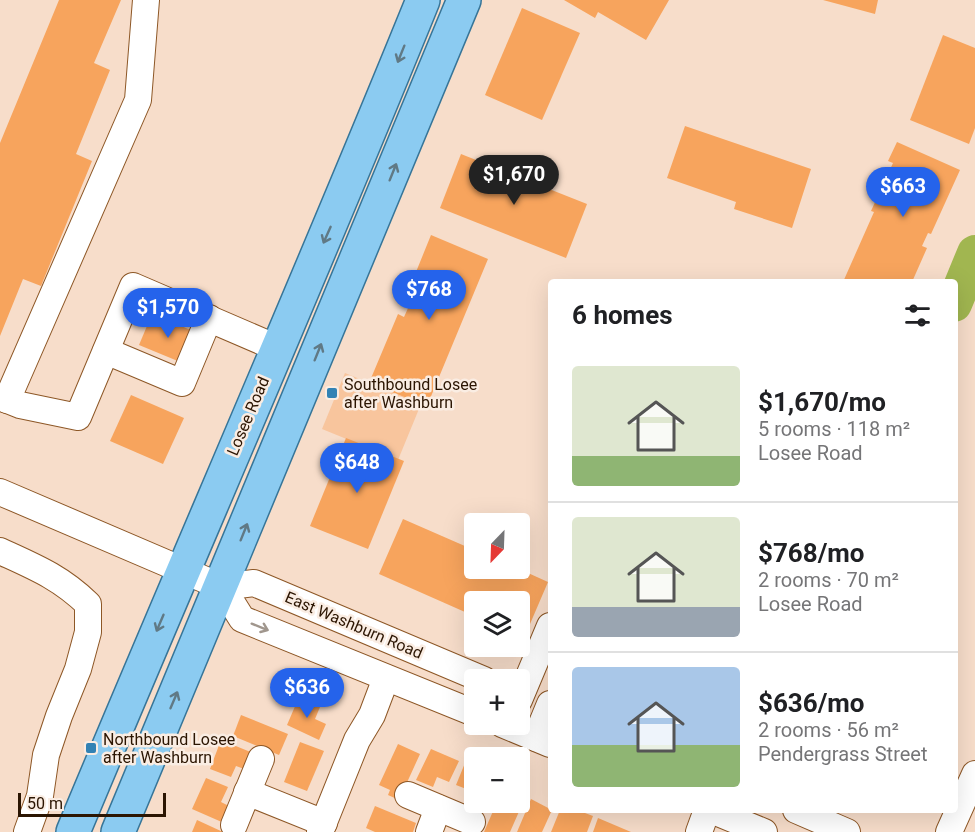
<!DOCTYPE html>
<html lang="en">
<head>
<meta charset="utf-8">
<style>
	body { margin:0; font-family:Roboto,sans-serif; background:#f2f2f2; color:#202124; height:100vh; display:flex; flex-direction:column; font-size:22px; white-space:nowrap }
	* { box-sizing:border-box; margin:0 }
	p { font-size:20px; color:#757577 }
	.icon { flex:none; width:33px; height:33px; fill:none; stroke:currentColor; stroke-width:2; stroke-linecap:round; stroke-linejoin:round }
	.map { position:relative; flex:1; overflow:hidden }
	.sheet { position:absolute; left:548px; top:279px; width:410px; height:534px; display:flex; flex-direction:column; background:#fff; border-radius:6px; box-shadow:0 6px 24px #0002 }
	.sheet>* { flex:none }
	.needle { width:39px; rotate:203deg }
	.tools { position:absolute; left:464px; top:513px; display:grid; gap:12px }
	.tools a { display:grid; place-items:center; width:66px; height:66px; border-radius:6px; background:#fff; box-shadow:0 6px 24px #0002; font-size:30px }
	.scale { position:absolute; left:18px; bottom:15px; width:148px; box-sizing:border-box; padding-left:6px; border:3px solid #2b1502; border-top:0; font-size:16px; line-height:21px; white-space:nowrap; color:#2b1502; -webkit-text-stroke:4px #faede3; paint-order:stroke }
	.price { position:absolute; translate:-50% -51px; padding:0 14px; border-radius:21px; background:#2563eb; color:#fff; font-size:20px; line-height:39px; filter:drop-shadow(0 2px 3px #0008) }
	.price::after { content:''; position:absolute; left:50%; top:36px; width:18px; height:14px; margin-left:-9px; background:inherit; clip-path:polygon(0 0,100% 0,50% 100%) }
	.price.selected { background:#222; color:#fff }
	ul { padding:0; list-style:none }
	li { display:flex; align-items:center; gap:18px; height:150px; padding:0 24px }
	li+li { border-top:2px solid #e0e0e0 }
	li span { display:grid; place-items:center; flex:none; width:168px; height:120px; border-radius:6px; color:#555 }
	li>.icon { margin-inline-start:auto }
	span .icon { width:72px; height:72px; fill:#fffc; stroke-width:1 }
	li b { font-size:26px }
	h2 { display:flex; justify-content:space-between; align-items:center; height:72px; padding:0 24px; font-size:26px }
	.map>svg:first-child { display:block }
</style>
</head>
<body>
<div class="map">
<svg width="975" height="832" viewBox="0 0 975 832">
	<rect width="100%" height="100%" fill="#f7ddca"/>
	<polygon fill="#f8c59d" points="345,373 421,404 398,460 322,429"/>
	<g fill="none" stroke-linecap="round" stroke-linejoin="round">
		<polyline stroke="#a1b650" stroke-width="36" points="954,304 975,253"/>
	</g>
	<g fill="#f7a45d">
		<polygon points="59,0 121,0 94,63 110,70 76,154 92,161 41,286 23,279 0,336 0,143"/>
		<polygon points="564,0 669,0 646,40 598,12 595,18"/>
		<polygon points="823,0 878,0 875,14"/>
		<polygon points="522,8 580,33 542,120 485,95"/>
		<polygon points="943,35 975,48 975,128 969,144 910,120"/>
		<polygon points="685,126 811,169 792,228 734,209 736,202 667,178"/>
		<polygon points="897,142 960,170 931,234 928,233 922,246 927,248 912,282 843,282 874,212 871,211 893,163 888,161"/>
		<polygon points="461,154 587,204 566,258 440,208"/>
		<polygon points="431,235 488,259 427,406 369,383 398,314 404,317 409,306 403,304"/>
		<polygon points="152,314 198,333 185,364 139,345"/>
		<polygon points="131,395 184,418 163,464 110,441"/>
		<polygon points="346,438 404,461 368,549 310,526"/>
		<polygon points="403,519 474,550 474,568 517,568 548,582 524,638 519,636 519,602 474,602 474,616 379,574"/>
		<polygon points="299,697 320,707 315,719 326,724 319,740 287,725"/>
		<polygon points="241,715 288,734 279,755 233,736"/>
		<polygon points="221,740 253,753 247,770 236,766 231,777 210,769"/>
		<polygon points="300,742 324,751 307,791 284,782"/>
		<polygon points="398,744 420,754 399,800 388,795 390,790 379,785"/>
		<polygon points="431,749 459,761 449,782 437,777 433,787 416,780"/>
		<polygon points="465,763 474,766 474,802 489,802 487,809 469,802 474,792 456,785"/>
		<polygon points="206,778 228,787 221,802 231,807 224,823 192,809"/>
		<polygon points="519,795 525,798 510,832 484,832 497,802 519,802"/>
		<polygon points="531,799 552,810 542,832 517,832"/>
		<polygon points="375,806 416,823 413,832 375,832 366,828"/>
		<polygon points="560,810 577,810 593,816 587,832 551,832"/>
		<polygon points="598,818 631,832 593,832"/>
		<polygon points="197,820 223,832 192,832"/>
	</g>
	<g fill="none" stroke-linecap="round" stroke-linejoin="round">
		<defs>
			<g id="minor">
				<polyline points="106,351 182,383 209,318"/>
				<polyline points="0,397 20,405 78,417 133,286 277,348"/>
				<polyline points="7,400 138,100 146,0"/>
				<polyline points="0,492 222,587 254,583 484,680"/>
				<path d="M0,551C35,567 60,577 88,604V632L78,669L59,716L46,755L40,796L27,832"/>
				<polyline points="222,587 242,619 474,713"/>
				<polyline points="519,700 550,626"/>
				<polyline points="502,724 550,744"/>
				<polyline points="536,738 550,704"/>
				<polyline points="247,792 324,823"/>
				<polyline points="408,795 472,822"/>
				<polyline points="711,810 764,832"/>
				<polyline points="796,810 847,832"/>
				<polyline points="234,825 261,759"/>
				<polyline points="320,832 357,740 372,715 386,678"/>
				<polyline points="429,832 438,808"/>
				<polyline points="699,832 707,810"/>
				<polyline points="949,832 975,774"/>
			</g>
			<g id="major">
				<path d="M73,832C189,554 310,279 423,0"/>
				<polyline points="118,832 464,0"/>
			</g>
		</defs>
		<use href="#minor" stroke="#8d5726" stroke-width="28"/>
		<use href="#major" stroke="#377598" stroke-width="36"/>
		<use href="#minor" stroke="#fff" stroke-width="26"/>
		<use href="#major" stroke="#8bcbf1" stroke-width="33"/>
	</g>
	<defs><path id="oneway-shaft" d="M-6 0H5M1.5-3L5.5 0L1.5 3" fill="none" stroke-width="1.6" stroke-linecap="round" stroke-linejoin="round" transform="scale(1.5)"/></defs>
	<g stroke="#607985">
		<use href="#oneway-shaft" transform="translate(401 54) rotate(112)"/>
		<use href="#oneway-shaft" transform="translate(393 172) rotate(-68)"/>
		<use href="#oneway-shaft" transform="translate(327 235) rotate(114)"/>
		<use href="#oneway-shaft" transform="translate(318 352) rotate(-68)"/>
		<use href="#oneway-shaft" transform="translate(244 532) rotate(-68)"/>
		<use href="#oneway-shaft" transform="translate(160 623) rotate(113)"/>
		<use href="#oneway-shaft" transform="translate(174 700) rotate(-67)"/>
	</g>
	<use stroke="#a0968d" href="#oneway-shaft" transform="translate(260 627) rotate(22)"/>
	<g fill="#3282b4" stroke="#faede3" stroke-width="2">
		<rect x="326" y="387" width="12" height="12" rx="3"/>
		<rect x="85" y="742" width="12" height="12" rx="3"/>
	</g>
	<g text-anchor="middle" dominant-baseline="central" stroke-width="5" stroke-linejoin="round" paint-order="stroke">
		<g font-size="16" fill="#2b1502" stroke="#faede3" text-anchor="start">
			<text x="344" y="384">Southbound Losee<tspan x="344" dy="18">after Washburn</tspan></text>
			<text x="103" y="739">Northbound Losee<tspan x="103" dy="18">after Washburn</tspan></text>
		</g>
		<g font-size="16" fill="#2b1502" stroke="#faede3">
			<text transform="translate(248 416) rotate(-67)">Losee Road</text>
			<text transform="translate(354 625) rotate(23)">East Washburn Road</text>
		</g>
	</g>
</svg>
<div class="tools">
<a><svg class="needle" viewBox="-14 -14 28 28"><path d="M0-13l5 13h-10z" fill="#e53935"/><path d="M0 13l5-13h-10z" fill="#757577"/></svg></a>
<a><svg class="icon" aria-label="layers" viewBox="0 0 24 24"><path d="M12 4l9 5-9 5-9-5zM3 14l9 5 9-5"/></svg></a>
<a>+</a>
<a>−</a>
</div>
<div class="scale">50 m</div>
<b class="price selected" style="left:514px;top:206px">$1,670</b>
<b class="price" style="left:903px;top:218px">$663</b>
<b class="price" style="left:429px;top:321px">$768</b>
<b class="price" style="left:168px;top:339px">$1,570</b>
<b class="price" style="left:357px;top:494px">$648</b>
<b class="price" style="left:307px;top:719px">$636</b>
<section class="sheet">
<h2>6 homes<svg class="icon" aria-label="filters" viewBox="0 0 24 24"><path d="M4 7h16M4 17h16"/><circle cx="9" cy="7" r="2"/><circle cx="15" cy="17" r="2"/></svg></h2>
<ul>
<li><span style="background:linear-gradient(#dfe7d0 75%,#8fb573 0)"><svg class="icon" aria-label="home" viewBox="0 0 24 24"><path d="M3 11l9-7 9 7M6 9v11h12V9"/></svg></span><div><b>$1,670/mo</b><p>5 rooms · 118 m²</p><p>Losee Road</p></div></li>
<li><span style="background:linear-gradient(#dfe7d0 75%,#9aa5b1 0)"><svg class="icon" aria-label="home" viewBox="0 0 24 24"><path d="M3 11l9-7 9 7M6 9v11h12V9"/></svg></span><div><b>$768/mo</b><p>2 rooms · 70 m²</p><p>Losee Road</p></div></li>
<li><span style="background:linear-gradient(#a9c7e8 65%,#8fb573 0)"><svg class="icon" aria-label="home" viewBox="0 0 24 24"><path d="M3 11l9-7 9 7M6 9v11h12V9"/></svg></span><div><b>$636/mo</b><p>2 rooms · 56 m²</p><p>Pendergrass Street</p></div></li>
</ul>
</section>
</div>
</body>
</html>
